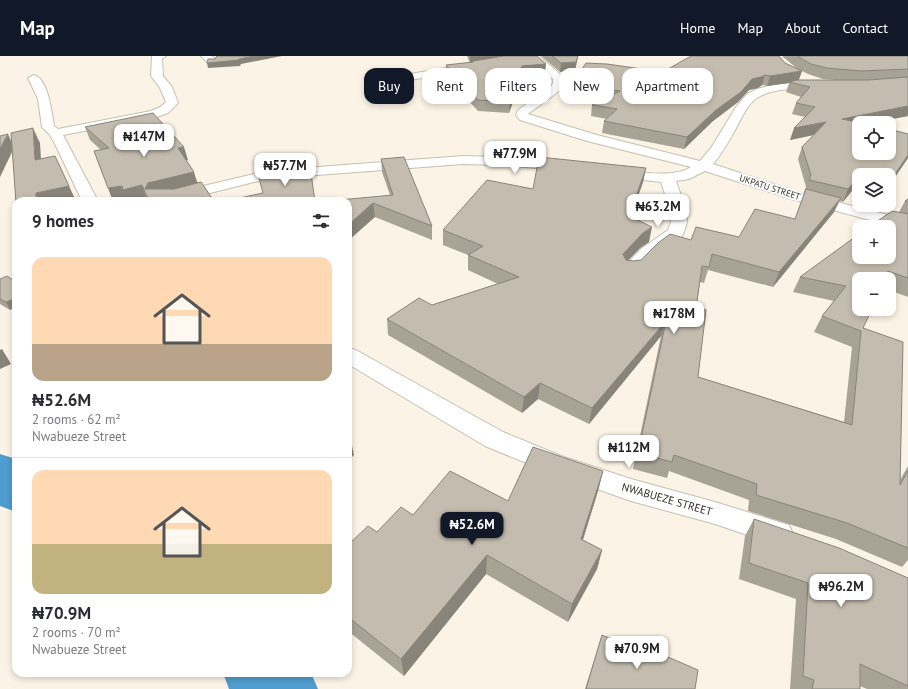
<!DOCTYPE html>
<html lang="en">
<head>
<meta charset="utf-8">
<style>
	body { margin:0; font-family:"PT Sans",sans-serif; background:#f7f7f7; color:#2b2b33; height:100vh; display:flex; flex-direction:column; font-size:15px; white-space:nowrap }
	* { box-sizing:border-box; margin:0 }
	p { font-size:13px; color:#7c7c81 }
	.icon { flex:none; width:22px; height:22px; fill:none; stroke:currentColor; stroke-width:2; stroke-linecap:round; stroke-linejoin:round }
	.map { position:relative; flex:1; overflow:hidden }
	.drawer { position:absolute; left:12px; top:141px; width:340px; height:480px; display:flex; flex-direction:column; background:#fff; border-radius:12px; box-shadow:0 2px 6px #0003 }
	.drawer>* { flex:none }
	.guide { position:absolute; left:364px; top:12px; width:380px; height:36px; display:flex; gap:8px }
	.fabs { position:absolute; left:852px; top:60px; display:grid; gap:8px }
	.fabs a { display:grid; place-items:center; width:44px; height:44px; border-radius:8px; background:#fff; box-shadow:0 2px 6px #0003; font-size:20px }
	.price { position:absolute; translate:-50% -34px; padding:0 9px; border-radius:8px; background:#fff; color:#222; font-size:13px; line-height:26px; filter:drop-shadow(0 1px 2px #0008) }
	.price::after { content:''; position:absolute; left:50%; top:24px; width:12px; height:9px; margin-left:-6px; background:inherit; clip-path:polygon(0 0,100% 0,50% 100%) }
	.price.selected { background:#111827; color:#fff }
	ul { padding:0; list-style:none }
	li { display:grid; align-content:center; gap:8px; height:212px; padding:0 20px }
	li+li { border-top:1px solid #e1e1e2 }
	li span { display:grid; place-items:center; height:124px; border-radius:12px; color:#555 }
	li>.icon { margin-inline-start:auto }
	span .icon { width:72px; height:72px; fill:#fffc; stroke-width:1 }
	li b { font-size:17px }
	h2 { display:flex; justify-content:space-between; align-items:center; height:48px; padding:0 20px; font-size:17px }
	.tag { padding:0 14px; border-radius:12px; background:#fff; box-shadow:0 2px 6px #0003; font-size:14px; line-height:36px }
	.tag.selected { background:#111827; color:#fff }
	header { display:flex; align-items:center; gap:24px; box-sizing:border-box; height:56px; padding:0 20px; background:#111827; color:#fff }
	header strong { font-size:19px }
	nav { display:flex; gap:22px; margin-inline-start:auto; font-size:14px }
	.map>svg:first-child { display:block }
</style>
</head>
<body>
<header>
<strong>Map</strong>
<nav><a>Home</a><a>Map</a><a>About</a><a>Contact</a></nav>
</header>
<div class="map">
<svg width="908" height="633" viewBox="0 0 908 633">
	<rect width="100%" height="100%" fill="#fbf3e5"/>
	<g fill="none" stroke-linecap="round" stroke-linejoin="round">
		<g fill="#4f9dce" fill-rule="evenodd">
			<polygon points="0,398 16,403 16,456 0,450"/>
			<polygon points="223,617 311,617 318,633 229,633"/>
		</g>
		<defs>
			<g id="minor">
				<path d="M152,0H166L162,3L163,20L172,31L178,47L168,57L154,62L63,79L98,145H82L56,90L50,79L42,71L38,43L28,22L34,19C48,22 52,57 54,70L58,73L151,55L160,51L166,46L160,32L151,20Z"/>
				<polygon points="201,0 212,0 217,5 216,7 208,7"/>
				<path d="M528,0H539L562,20L565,27L559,35L528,58L597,79L700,105L711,92L736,51L747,38L757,33L776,28L803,26L822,27L824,29L822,31L818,32C799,33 774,31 757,42C746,49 740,66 733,78C727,88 721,99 713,108L801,137L908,164V174L791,143L705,115L689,123L676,125L686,154L687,166L684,176L682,180L653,201L636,218L630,219L624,218L621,214L641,193L668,174L671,166L670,154L661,126L614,121L609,120L607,117L609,114L614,113C636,115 672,123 691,111L587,85L520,64L516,59L518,54L551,31L553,27V23Z"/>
				<polygon points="476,7 480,8 481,10 480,12 410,24 404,21 410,18"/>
				<polygon points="463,100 502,101 568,107 573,108 575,111 573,114 568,115 502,109 463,108 291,121 254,126 178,145 151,145 153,142 254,118 291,113"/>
				<polygon points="348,292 356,294 503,376 561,400 631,423 715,446 779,466 789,469 793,478 789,487 779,490 715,468 631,445 543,414 485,390 348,308"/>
			</g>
		</defs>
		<use href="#minor" stroke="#c7c0b1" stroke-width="2"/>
		<use href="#minor" fill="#fff" fill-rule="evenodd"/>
	</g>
	<g fill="#a9a396" fill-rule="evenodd">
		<polygon points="467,0 537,0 545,18 522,21 509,57 478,55 446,20 446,9 470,7"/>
		<polygon points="541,0 578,0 575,15 560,16"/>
		<path d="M782,0H908V60L859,67L908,78V102L889,130V119H859V126L843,146L839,145L834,156L773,231L708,214L704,227L700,226L696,252L698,321L844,366L852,291L814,276L822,260L834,245L793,236L800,221L899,156L905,145L908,143V241L889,234V223H859L863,272L900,424L908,410V504L902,511L836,483L748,455L749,444L669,415L667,422L633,413L661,280L589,368L538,343L522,357L388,279L387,263L498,228L468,214V199L443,189V174L533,133L646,112L643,126L631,161L649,186L640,192L628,204L633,205L641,204L691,184L739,181L795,163L805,136H804L806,131L798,103L802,91L814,79L790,84L805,61L792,58L796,47L801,41L786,36L789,27L767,30L762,29L758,32L749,34L738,46L713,65L684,93L602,77L604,65L607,63L591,60L592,49L602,44L570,40L571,29L663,16L785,7L798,13L794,10ZM802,15L808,18L823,23L836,24H799Z"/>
		<polygon points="85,71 188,104 186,104 198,127 214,145 148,145 146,142 136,145 127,145 127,144 113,145 94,95 101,94 90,84"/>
		<polygon points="381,103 432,170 432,184 375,161 348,145 390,139 382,116"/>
		<polygon points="0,223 10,254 0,248"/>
		<polygon points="603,415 598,435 583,484 602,494 597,513 568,566 486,518 404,620 348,575 348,489 413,459 508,445"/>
		<polygon points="754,463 908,522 908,633 867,633 860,630 860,633 790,633 796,543 739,523 745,480"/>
		<polygon points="602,579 659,603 661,598 695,633 585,633"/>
	</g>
	<g fill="#89847a">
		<polygon points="254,0 282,0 241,8 240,10 208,12 207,7 239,3"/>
		<polygon points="470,0 511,0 470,7"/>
		<polygon points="578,0 575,15 560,16 561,7"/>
		<polygon points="546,8 545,18 522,21 509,57 510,46 522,10"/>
		<polygon points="802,15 798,25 789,26 789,27 767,30 770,20"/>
		<polygon points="765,19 762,29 758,32 749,34 738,46 713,65 684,93 687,81 716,54 752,23"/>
		<polygon points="908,50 908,60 873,67 859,67 842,63"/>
		<polygon points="826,66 822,77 790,84 794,72"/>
		<polygon points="33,72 40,87 42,119 35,104"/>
		<polygon points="8,78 14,92 0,121 0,93"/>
		<polygon points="184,91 188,104 182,105 178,92"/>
		<polygon points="908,99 908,102 889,130 889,128 893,121"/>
		<polygon points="646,112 643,126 626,175 629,160"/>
		<polygon points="194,116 198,130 153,141 145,133 148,127"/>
		<polygon points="859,120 859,126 843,146 848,133"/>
		<polygon points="142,129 146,142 136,145 127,145 127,144 113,145 108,132"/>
		<polygon points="69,130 76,145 36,145 36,137"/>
		<polygon points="841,142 834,156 773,231 779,216"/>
		<polygon points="373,147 375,161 348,185 348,169"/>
		<polygon points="652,171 649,186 640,192 620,213 623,198 643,177"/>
		<polygon points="16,242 16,251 10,254 6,246"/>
		<polygon points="666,265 661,280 589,368 592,352"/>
		<polygon points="2,293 11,308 0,313 0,294"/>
		<polygon points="540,327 538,343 522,357 524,341"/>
		<polygon points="351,385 354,399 348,405 348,388"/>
		<polygon points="603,415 598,435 577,502 581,483"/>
		<polygon points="602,494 597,513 568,566 572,548"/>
		<polygon points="487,499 486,518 404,620 401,603"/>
	</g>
	<g fill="#c4bdaf" stroke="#89847a">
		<polygon points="217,0 254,0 239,3 239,4 207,7 208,3 215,3"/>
		<polygon points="504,0 537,0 546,8 522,10 510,46 478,44 446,9 473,6 473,5"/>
		<polygon points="552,0 578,0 576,6 561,7"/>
		<polygon points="691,0 779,0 785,7 802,15 770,20 765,19 761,21 752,23 741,36 716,54 687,81 604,65 617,53 592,49 620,35 571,29 586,7 607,8 663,16"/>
		<polygon points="797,0 908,0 908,13 861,15 827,12 811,8"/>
		<polygon points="908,21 908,50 842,63 861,67 859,67 859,97 889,97 889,73 908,78 908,99 893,121 889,120 889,119 885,119 865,114 860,119 859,119 859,120 848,133 809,124 811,119 802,91 826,66 794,72 815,51 796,47 810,31 789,26 797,24 868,24"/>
		<polygon points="153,57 184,91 178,92 194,116 148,127 145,133 174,133 201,126 214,145 149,145 142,129 123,134 122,130 108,132 94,95 109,92 85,71"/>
		<polygon points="33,72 35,104 55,100 69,130 36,137 36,145 16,145 16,147 11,77"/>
		<polygon points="8,78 0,93 0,80"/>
		<polygon points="404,101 432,170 373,147 348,169 348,145 328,145 393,139 381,103"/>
		<polygon points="539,101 646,112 629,160 652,171 643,177 623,198 626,204 633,205 641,204 658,187 670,178 691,184 696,171 739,181 755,153 795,163 806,133 841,142 779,216 712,198 709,211 702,210 696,252 706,254 698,321 852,369 861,275 822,260 846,230 800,221 859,178 859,201 889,201 889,171 869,171 892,155 908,158 908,222 888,215 885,223 859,223 859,253 872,253 863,272 903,286 900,429 908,415 908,492 847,467 756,439 757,428 674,399 672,406 638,397 666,265 592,352 540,327 524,341 387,263 419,242 432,249 519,221 468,199 483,190 443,174 487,124 533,133"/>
		<polygon points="310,111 315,145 225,145 263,137 258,118"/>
		<polygon points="908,143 908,146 905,145"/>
		<polygon points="7,220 16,226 16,242 6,246 0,243 0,223"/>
		<polygon points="348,383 351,385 348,388"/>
		<polygon points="533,391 603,415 581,483 602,494 572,548 487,499 401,603 348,561 348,489 368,470 377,476 401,451 413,459 450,415 508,445"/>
		<polygon points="754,463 839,492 908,522 908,630 860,608 860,633 812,633 814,624 803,620 808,527 749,507"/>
		<polygon points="602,579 660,603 661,598 698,614 695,633 586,633"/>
	</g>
	<g text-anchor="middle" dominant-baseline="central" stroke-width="4" stroke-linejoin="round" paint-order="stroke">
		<g font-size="9" fill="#2e2b25" stroke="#fff">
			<text transform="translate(770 131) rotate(18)">UKPATU STREET</text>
		</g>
		<g font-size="11" fill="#2e2b25" stroke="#fff">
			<text transform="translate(667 443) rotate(16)">NWABUEZE STREET</text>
		</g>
	</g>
</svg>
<div class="fabs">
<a><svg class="icon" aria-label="locate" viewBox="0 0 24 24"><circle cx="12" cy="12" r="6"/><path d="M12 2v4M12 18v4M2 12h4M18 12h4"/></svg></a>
<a><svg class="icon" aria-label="layers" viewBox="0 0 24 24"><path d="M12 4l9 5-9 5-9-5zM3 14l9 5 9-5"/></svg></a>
<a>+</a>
<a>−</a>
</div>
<b class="price" style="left:144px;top:102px">₦147M</b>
<b class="price" style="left:515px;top:119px">₦77.9M</b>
<b class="price" style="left:285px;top:131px">₦57.7M</b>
<b class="price" style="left:658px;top:172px">₦63.2M</b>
<b class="price" style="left:674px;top:279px">₦178M</b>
<b class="price" style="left:629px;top:413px">₦112M</b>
<b class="price selected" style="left:472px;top:490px">₦52.6M</b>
<b class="price" style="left:841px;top:552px">₦96.2M</b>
<b class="price" style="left:637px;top:614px">₦70.9M</b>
<div class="guide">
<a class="tag selected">Buy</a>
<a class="tag">Rent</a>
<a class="tag">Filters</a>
<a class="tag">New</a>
<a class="tag">Apartment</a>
</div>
<section class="drawer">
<h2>9 homes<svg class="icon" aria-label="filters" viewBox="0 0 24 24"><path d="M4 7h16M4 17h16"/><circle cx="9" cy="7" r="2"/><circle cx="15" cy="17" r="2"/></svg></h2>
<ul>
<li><span style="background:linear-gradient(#ffd9b3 70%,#b9a48a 0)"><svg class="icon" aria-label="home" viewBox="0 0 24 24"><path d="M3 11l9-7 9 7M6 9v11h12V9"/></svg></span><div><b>₦52.6M</b><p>2 rooms · 62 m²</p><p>Nwabueze Street</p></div></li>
<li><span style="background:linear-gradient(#ffd9b3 60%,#c2b280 0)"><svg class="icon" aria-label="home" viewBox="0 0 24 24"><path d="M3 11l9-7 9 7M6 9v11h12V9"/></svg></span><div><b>₦70.9M</b><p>2 rooms · 70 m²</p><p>Nwabueze Street</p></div></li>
</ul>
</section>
</div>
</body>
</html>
